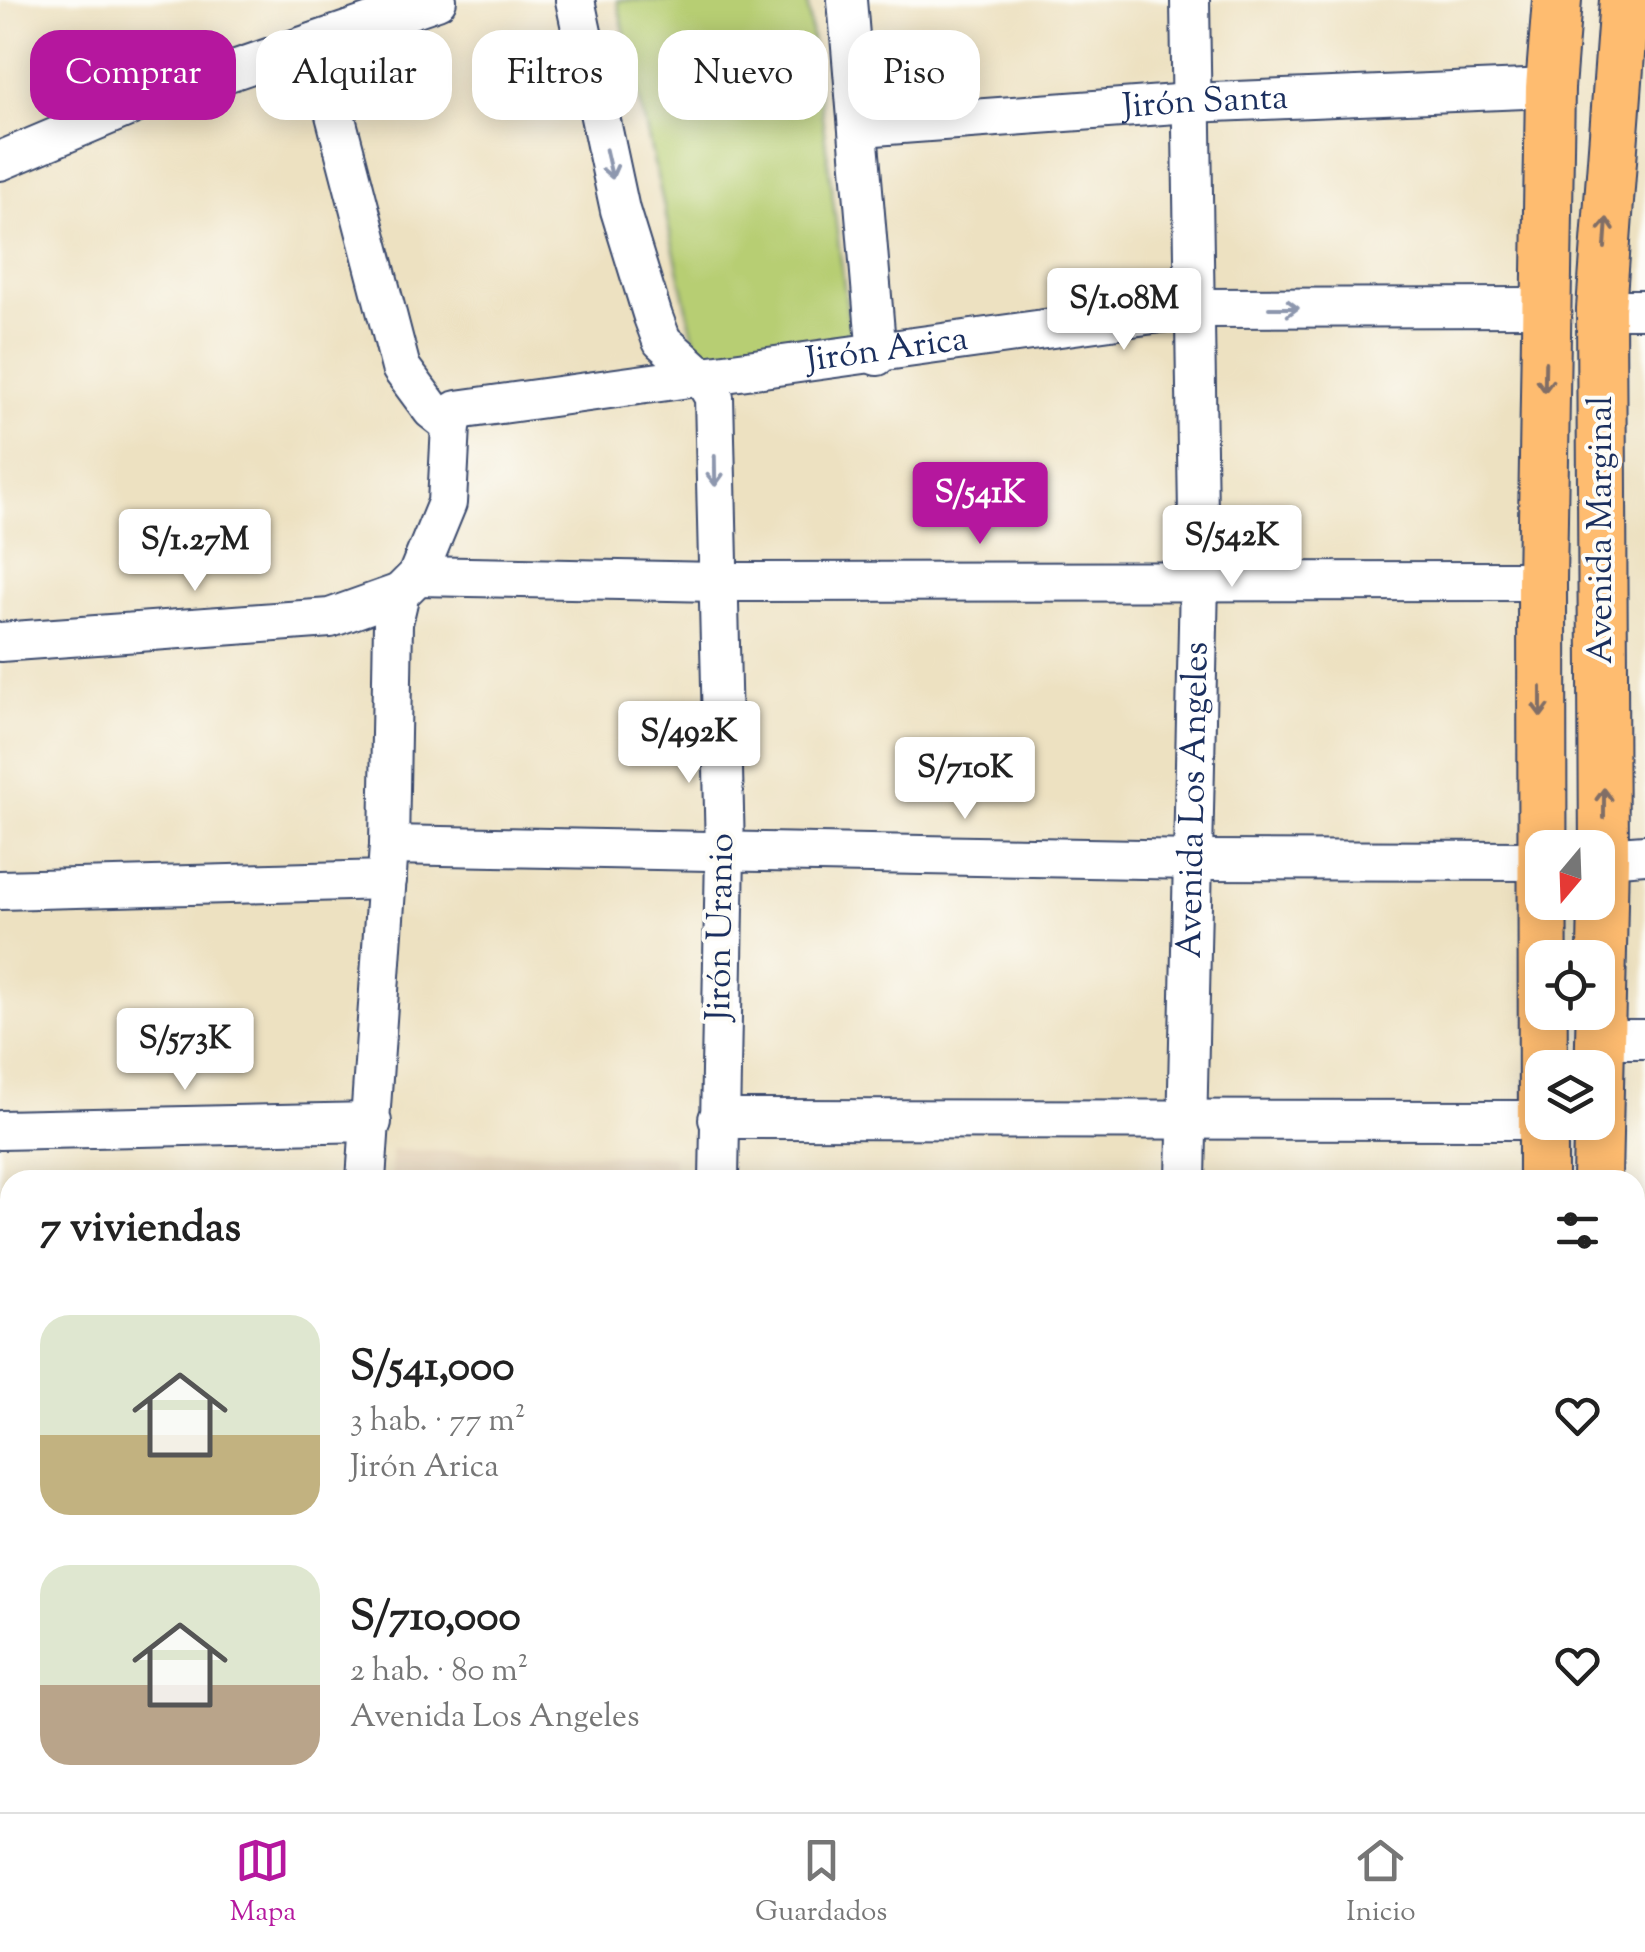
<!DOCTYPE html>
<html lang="es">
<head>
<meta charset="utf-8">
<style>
	body { margin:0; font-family:"Sorts Mill Goudy",serif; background:#f6f6f6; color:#222; height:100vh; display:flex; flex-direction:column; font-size:38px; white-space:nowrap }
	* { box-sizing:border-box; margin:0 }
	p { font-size:32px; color:#767676 }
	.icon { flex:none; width:55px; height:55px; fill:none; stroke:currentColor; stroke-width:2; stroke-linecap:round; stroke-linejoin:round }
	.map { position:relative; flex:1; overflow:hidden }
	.sheet { position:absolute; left:0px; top:1170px; width:1645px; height:642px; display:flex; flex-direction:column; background:#fff; border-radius:30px 30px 0 0; box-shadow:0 5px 25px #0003 }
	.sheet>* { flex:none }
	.top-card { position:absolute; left:30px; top:30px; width:1000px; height:90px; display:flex; gap:20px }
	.needle { width:65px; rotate:199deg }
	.buttons { position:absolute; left:1525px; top:830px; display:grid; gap:20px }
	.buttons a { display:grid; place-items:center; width:90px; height:90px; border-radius:20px; background:#fff; box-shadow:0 5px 25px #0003; font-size:50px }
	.price { position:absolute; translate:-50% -85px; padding:0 22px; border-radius:10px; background:#fff; color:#222; font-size:32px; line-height:65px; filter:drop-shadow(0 2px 5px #0008) }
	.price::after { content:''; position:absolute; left:50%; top:60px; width:30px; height:22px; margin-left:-15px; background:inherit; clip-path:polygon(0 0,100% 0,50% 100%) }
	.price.selected { background:#b5179e; color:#fff }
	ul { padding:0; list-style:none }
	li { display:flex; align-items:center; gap:30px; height:250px; padding:0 40px }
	li span { display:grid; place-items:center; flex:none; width:280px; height:200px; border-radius:30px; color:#555 }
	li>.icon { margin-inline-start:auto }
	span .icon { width:120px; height:120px; fill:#fffc; stroke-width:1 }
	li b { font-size:42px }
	h2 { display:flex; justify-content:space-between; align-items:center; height:120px; padding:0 40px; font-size:42px }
	.chip { padding:0 35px; border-radius:30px; background:#fff; box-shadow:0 5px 25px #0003; font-size:35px; line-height:90px }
	.chip.selected { background:#b5179e; color:#fff }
	.dock { display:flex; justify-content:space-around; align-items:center; height:140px; border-top:2px solid #e0e0e0; background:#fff; font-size:28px; color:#767676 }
	.dock a { display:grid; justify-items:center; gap:5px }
	.dock .selected { color:#b5179e }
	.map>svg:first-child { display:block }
</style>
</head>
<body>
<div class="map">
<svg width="1645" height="1812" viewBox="0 0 1645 1812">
	<rect width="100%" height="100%" fill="#fdfcf7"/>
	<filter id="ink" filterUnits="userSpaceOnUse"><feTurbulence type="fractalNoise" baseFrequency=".01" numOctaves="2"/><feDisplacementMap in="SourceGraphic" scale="20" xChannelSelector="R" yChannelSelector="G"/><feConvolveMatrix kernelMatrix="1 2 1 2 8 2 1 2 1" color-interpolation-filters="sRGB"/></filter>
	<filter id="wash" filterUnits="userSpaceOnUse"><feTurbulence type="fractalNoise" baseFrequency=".0048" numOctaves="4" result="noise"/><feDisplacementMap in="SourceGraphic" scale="40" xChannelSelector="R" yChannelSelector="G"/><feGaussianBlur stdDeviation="2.25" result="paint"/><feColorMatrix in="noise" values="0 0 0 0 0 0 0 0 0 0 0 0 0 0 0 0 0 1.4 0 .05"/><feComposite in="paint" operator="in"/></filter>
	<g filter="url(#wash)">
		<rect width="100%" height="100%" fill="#ede1c1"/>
		<polygon fill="#e3d1b6" points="391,1150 673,1156 673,1180 391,1180"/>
		<polygon fill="#b7ce73" stroke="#697e68" stroke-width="2.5" points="617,0 807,0 851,338 699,361"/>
	</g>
	<g filter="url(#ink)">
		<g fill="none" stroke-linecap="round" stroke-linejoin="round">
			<defs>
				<g id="minor">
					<polyline points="575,0 620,210 653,317 662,341 702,377 714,397 725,851 719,1180"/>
					<polyline points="847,0 877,356"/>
					<polyline points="316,42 401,368 432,410 451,425"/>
					<path id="s1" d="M861,127L1190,103L1550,88"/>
					<polyline points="0,161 135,104 437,0"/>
					<polyline points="1601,309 1645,309"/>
					<polyline points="417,576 717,582 1542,581"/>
					<polyline points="0,642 330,618 400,593"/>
					<polyline points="389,845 1196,860 1541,861"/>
					<polyline points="1604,857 1645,854"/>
					<polyline points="0,890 387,880"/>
					<polyline points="1600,1039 1645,1039"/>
					<polyline points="718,1119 1542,1120"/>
					<polyline points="0,1130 372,1122"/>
					<path id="s2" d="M366,1180L389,845L393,623L400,593L417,576L447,503L451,425L457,410L1197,308L1546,307"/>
					<path id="s3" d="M1186,1180L1199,580L1190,0"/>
					<polyline points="1635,1395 1645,1394"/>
					<polyline points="0,1472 10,1471"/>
					<polyline points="0,1735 10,1735"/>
					<polyline points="380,1802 380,1812"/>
					<polyline points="729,1812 729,1802"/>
					<polyline points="1173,1812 1173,1802"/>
				</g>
				<g id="major">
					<polyline points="1543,1180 1542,581 1550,88 1557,0"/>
					<polyline points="1597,1180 1604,857 1601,309 1624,0"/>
					<polyline points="1550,1802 1550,1812"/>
					<polyline points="1587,1812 1588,1802"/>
				</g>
			</defs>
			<use href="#minor" stroke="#3a4a6d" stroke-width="42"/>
			<use href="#major" stroke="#3a4a6d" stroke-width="52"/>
			<use href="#minor" stroke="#fff" stroke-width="38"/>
			<use href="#major" stroke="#febc70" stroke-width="48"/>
		</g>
		<defs><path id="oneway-shaft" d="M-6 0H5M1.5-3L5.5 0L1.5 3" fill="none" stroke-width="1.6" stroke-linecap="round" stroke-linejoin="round" transform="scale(2.5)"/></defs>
		<g stroke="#8d97ae">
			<use href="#oneway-shaft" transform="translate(609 164) rotate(77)"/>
			<use href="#oneway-shaft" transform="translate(1284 308)"/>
			<use href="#oneway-shaft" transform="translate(715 471) rotate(89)"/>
		</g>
		<g stroke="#816e66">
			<use href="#oneway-shaft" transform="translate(1606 233) rotate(-86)"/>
			<use href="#oneway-shaft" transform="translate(1545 377) rotate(91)"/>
			<use href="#oneway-shaft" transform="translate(1541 702) rotate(90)"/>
			<use href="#oneway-shaft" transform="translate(1604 803) rotate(-90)"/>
		</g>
	</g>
	<g text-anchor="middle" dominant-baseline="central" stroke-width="8" stroke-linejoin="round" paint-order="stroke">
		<g font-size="35" fill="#1b2f5e" stroke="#fdfcf7">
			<text stroke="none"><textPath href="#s1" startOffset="345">Jirón Santa</textPath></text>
			<text stroke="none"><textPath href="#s2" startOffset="1220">Jirón Arica</textPath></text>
			<text transform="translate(1602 530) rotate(-90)">Avenida Marginal</text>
			<text stroke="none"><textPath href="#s3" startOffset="380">Avenida Los Angeles</textPath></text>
			<text transform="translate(722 927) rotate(-89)">Jirón Uranio</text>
		</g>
	</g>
</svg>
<div class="buttons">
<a><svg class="needle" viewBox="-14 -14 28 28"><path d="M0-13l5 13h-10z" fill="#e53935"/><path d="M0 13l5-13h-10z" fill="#767676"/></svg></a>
<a><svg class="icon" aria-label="locate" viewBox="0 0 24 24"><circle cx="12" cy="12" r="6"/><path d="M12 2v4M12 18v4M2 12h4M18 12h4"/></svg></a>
<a><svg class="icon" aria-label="layers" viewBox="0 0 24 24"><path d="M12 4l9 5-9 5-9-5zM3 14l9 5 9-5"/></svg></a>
</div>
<b class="price" style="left:1124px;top:353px">S/1.08M</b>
<b class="price selected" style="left:980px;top:547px">S/541K</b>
<b class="price" style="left:1232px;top:590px">S/542K</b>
<b class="price" style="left:195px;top:594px">S/1.27M</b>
<b class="price" style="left:689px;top:786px">S/492K</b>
<b class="price" style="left:965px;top:822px">S/710K</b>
<b class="price" style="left:185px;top:1093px">S/573K</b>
<div class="top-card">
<a class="chip selected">Comprar</a>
<a class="chip">Alquilar</a>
<a class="chip">Filtros</a>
<a class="chip">Nuevo</a>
<a class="chip">Piso</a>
</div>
<section class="sheet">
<h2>7 viviendas<svg class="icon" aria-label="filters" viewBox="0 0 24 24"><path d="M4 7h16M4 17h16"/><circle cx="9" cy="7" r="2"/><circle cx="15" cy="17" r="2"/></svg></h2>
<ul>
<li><span style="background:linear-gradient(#dfe7d0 60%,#c2b280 0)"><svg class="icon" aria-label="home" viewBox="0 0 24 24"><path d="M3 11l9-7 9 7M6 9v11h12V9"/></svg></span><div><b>S/541,000</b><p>3 hab. · 77 m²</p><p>Jirón Arica</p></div><svg class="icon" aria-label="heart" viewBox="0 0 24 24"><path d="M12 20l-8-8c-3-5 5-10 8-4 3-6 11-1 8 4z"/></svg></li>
<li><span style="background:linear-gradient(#dfe7d0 60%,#b9a48a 0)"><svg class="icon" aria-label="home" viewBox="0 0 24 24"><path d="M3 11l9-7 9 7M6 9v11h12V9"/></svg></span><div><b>S/710,000</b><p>2 hab. · 80 m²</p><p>Avenida Los Angeles</p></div><svg class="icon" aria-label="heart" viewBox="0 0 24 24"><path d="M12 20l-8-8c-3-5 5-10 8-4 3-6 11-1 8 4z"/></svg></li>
</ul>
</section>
</div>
<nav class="dock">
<a class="selected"><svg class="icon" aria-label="map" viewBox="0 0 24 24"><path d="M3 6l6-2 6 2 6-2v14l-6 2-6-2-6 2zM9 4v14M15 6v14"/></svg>Mapa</a>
<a><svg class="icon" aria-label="saved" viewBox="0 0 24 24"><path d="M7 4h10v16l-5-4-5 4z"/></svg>Guardados</a>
<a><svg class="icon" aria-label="home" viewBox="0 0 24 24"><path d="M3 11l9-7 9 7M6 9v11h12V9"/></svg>Inicio</a>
</nav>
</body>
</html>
